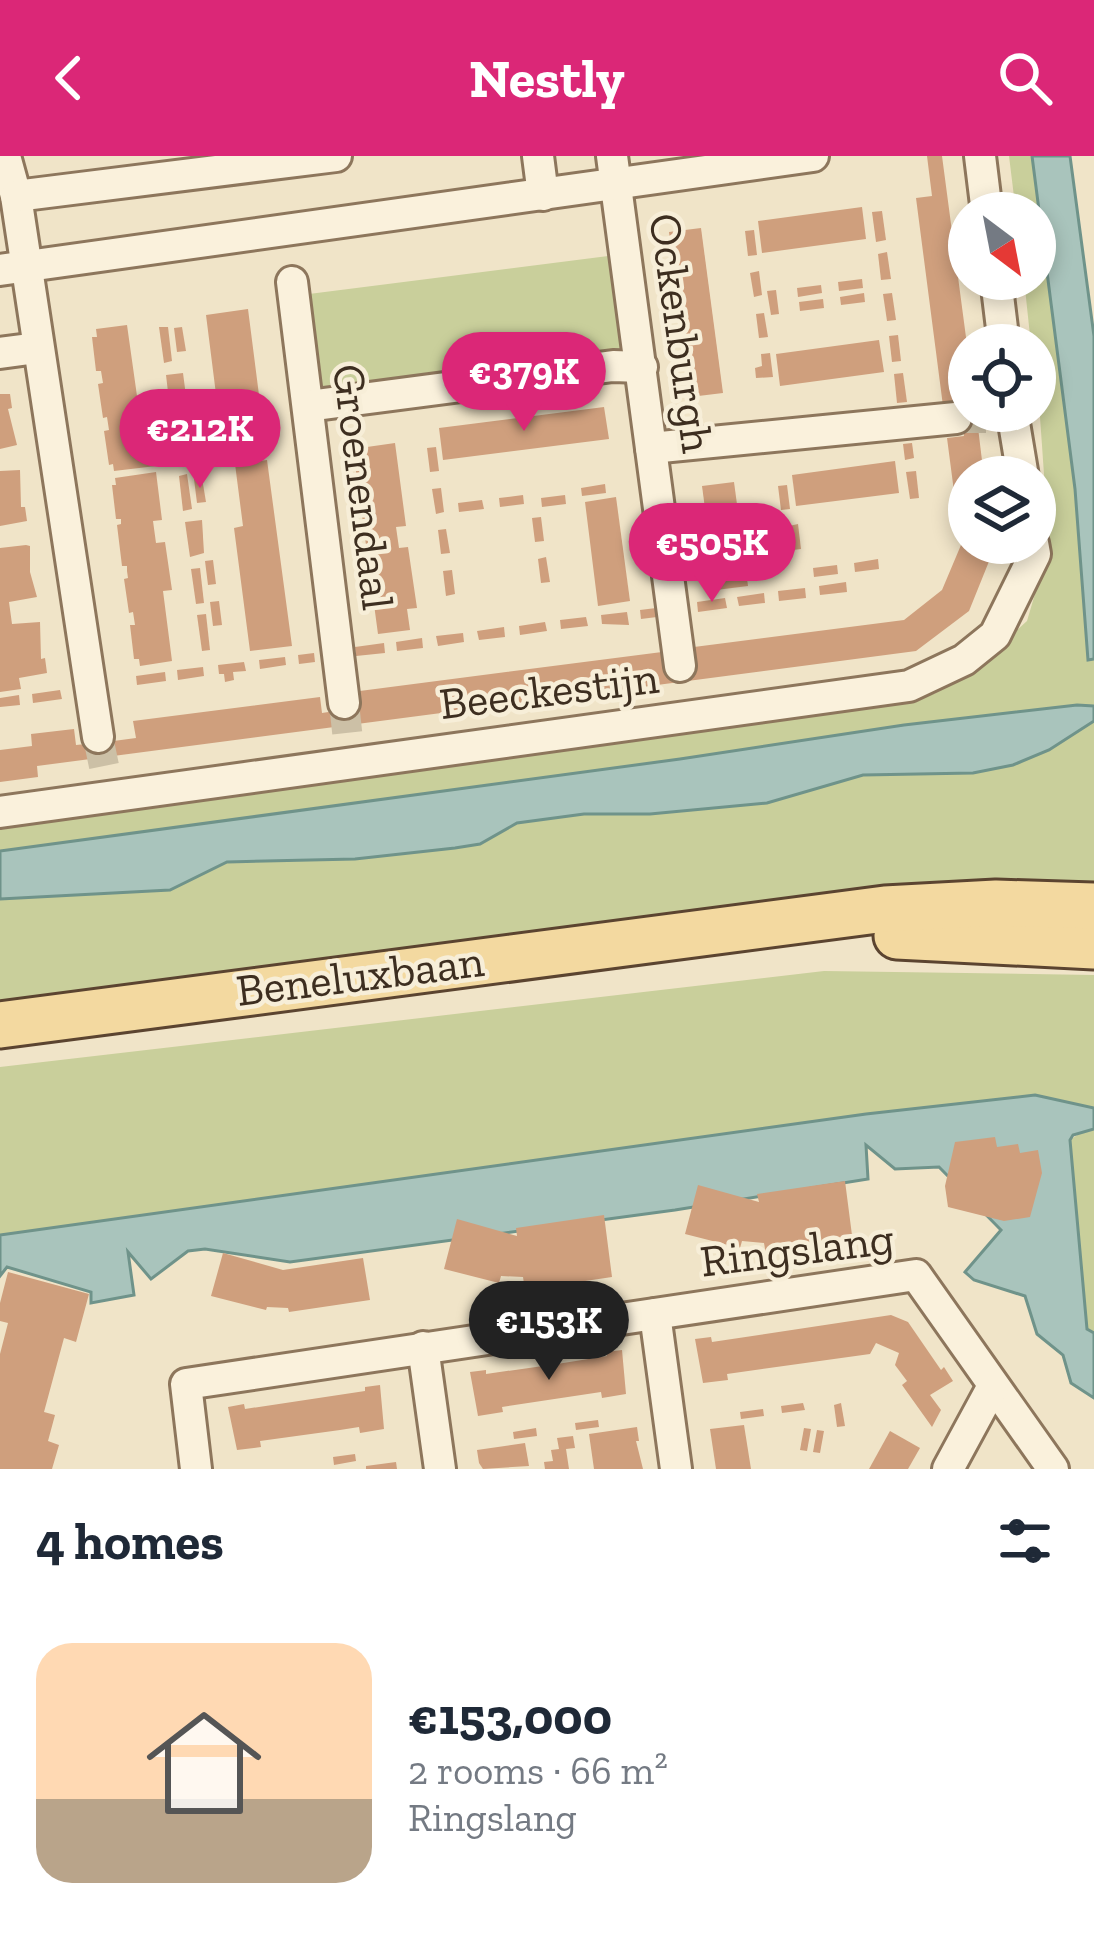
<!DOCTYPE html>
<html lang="en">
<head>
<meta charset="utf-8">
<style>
	body { margin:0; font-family:"Zilla Slab",serif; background:#f2f2f3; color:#1f2937; height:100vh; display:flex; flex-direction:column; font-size:45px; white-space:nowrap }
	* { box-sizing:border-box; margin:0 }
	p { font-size:39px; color:#747a83 }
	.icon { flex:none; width:66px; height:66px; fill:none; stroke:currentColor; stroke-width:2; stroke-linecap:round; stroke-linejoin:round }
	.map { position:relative; height:1313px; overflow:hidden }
	.details { display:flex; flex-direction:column; background:#fff; flex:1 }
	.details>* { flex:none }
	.needle { width:78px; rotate:148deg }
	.fabs { position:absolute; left:948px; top:36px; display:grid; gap:24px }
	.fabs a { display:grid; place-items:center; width:108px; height:108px; border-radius:50%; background:#fff; box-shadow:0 6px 18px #0003; font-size:60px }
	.price { position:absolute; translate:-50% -102px; padding:0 27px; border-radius:42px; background:#db2777; color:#fff; font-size:39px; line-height:78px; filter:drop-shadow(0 3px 6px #0008) }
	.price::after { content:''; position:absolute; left:50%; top:72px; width:36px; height:27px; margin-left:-18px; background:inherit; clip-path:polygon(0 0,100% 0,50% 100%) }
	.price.on { background:#222; color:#fff }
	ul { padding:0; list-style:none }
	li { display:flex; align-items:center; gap:36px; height:300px; padding:0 36px }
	li span { display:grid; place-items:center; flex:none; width:336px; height:240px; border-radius:36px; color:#555 }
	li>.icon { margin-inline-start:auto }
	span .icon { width:144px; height:144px; fill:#fffc; stroke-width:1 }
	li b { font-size:51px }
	h2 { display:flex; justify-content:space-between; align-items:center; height:144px; padding:0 36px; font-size:51px }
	header { display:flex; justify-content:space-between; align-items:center; height:156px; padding:0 36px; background:#db2777; color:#fff; font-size:54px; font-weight:700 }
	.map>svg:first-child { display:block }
</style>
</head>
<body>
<header><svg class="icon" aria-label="back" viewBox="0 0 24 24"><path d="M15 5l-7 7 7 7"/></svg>Nestly<svg class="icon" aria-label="search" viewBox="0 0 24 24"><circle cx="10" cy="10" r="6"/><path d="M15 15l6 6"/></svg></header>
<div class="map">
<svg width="1094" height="1313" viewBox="0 0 1094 1313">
	<rect width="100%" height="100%" fill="#f0e4c8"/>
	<g fill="#c9cf9b">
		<polygon points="1009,0 1032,0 1075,333 1088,503 1094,503 1094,550 904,569 680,603 0,695 0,667 188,630 934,538 965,521 1027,465 1049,390 1035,189 1031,189 1024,123 1035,123 1035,57 1016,57"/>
		<polygon points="616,99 630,200 319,239 309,138"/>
		<polygon points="1094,565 1094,736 0,858 0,743 170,734 227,706 355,703 455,692 480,688 517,667 584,658 650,658 767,647 863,619 973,617 1049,594"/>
		<polygon points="824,815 1094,819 1094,952 866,958 0,1079 0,911"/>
		<polygon points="1086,973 1094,973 1094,1177 1087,1173 1070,984"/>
	</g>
	<g fill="#a9c4bc" stroke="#6f938a" stroke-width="3">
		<polygon points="1032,0 1070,0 1094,180 1094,503 1088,504 1075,333"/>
		<polygon points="1077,549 1094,550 1094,565 1049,594 1013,609 973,617 863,619 767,647 650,658 584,658 517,667 480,688 455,692 355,703 227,706 170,734 0,743 0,695 680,603 904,569"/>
		<polygon points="1035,939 1094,952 1094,973 1073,979 1070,984 1087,1173 1094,1177 1094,1242 1071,1227 1063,1199 1037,1178 1025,1140 974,1124 965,1116 1001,1074 939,1011 895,1013 866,989 868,1023 675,1054 290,1106 205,1093 188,1095 151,1123 128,1096 134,1139 91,1147 91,1136 7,1111 0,1120 0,1079 866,958"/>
	</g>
	<g fill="#cf9f7d">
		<polygon points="927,0 942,0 969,204 969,255 976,255 984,321 969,321 969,387 993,387 994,393 969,455 916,495 37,610 38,621 0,626 0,594 32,590 31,578 74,573 76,589 106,586 136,582 133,565 320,541 322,557 335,555 352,536 662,496 664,512 696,508 694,491 904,464 942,434 961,389 947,282 964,280 959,247 943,250 916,42 932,40"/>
		<polygon points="862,51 866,83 762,97 758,65"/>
		<polygon points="882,55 886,84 876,86 872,56"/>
		<polygon points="701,72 723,237 690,241 669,76"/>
		<polygon points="754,74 757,99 748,100 745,75"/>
		<polygon points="887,96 891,123 881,124 878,98"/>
		<polygon points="759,115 762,139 754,141 750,117"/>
		<polygon points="862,123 863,132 839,135 838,126"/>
		<polygon points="821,129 822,137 798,141 797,132"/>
		<polygon points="776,134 779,158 771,159 767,135"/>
		<polygon points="864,137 865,146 841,149 840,141"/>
		<polygon points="892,137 896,164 887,165 883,138"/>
		<polygon points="823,143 824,152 800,155 799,146"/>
		<polygon points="248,153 264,278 232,282 229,261 219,262 206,159"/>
		<polygon points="764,157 768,181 759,182 756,158"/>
		<polygon points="127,169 137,240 146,239 149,264 140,265 143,287 152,286 156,310 114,315 113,308 109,309 104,275 109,274 107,261 103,262 98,228 103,227 101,215 96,215 92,181 97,181 96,173"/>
		<polygon points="159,171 168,171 172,205 164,207"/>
		<polygon points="182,171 186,195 177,196 174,172"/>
		<polygon points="898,179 901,205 892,206 889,180"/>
		<polygon points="879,184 884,216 780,230 776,198"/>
		<polygon points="770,197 773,221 756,222 755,212 762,210 761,198"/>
		<polygon points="183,217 186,240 177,242 179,252 170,253 166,219"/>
		<polygon points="903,217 907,246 897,247 894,218"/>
		<polygon points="0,238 10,238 12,252 8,253 17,289 0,293"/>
		<polygon points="604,251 609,283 443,304 439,272"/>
		<polygon points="193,253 197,278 188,278 185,254"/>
		<polygon points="180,264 185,299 176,300 172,265"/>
		<polygon points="395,287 406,370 396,371 399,392 408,391 417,452 407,453 410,474 378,478 353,293"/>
		<polygon points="912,287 914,302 905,304 903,288"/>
		<polygon points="436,291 439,315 430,316 427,292"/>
		<polygon points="267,304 292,490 250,495 234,372 243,370 235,308"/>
		<polygon points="895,305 899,337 796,350 792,319"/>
		<polygon points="20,314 21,351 25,351 27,365 0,370 0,315"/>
		<polygon points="916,315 919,342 910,343 906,316"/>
		<polygon points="156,316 162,364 153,365 156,387 165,386 172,434 163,435 172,505 140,510 139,503 134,503 130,469 135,469 133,456 129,457 124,423 128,422 127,415 127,410 122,410 117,369 121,368 121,363 116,363 112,329 116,329 115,322"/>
		<polygon points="187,318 192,353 183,355 179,320"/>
		<polygon points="202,322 206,346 197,347 194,323"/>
		<polygon points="734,326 748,430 716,434 702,330"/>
		<polygon points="605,328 606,337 582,340 581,332"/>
		<polygon points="787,329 790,353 781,354 778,330"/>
		<polygon points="441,332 444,356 436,358 432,333"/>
		<polygon points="523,339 524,348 500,351 499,342"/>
		<polygon points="565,339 566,348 542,351 541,342"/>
		<polygon points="616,341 630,445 598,450 585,346"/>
		<polygon points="482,344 484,353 459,356 458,347"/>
		<polygon points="541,361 544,385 535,386 532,362"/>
		<polygon points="202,364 204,397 190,401 185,366"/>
		<polygon points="798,368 801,393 793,394 789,370"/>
		<polygon points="446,373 450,397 441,398 438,374"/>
		<polygon points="26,389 30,390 30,416 37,441 9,446 12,468 40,466 41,503 45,502 47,517 19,522 21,533 0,536 0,392"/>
		<polygon points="546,401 550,426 541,427 538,403"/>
		<polygon points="878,403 879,413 855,416 854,407"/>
		<polygon points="213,404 216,428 208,429 205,405"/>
		<polygon points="837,409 838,418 814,421 813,412"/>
		<polygon points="200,412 204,447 196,448 191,413"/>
		<polygon points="452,414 455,438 446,440 443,415"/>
		<polygon points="846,426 847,436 820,439 819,430"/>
		<polygon points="805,432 806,442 779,445 778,435"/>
		<polygon points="764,437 765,447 739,450 737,441"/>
		<polygon points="725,442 727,452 698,456 697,446"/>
		<polygon points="219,445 222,469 213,470 210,446"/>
		<polygon points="656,452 657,461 641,463 640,454"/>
		<polygon points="627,456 629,469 602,468 601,459"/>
		<polygon points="206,458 210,494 202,495 197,459"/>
		<polygon points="586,461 588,470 561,473 560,464"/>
		<polygon points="545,466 547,475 520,479 519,470"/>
		<polygon points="504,471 505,481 479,484 477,475"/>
		<polygon points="463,477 464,486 438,490 436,480"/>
		<polygon points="422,482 423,492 397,495 396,486"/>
		<polygon points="384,487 385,497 356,500 355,491"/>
		<polygon points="314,497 315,506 299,508 298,499"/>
		<polygon points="285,501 286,509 260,513 259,504"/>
		<polygon points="244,506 246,515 233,516 234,524 225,526 224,518 219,518 218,509"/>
		<polygon points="203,511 204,520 178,524 177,514"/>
		<polygon points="165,516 166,525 137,529 136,520"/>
		<polygon points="60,534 62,543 33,547 32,538"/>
		<polygon points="19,539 20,549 0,551 0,542"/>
		<polygon points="995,981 997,991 1018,988 1020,997 1038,994 1042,1017 1030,1061 1004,1065 948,1051 945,1030 955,986"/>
		<polygon points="845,1025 853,1087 766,1099 764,1087 742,1085 740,1092 685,1078 698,1029 759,1046 757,1038"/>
		<polygon points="604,1059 612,1121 525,1134 523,1121 501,1120 499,1127 444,1113 457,1063 517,1080 516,1072"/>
		<polygon points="223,1097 283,1114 363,1102 370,1144 289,1156 288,1152 267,1151 266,1154 211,1140"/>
		<polygon points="8,1116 89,1138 76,1186 64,1182 44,1256 55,1259 48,1285 59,1289 52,1313 0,1313 0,1198 8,1167 0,1165 0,1147"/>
		<polygon points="891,1159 908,1166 941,1214 944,1211 953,1225 930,1239 941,1254 932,1271 902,1229 907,1225 895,1209 899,1197 876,1187 870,1198 727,1218 728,1224 703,1227 695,1183 711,1181 712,1186"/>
		<polygon points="622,1194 626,1238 602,1242 601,1236 502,1251 503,1256 478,1260 470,1216 486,1214 486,1218 557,1208 607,1200 606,1196"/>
		<polygon points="380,1229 384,1273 360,1277 359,1271 340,1274 260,1285 261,1291 237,1294 228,1251 244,1248 245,1253 365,1235 365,1231"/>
		<polygon points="803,1247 805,1254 782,1257 781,1250"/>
		<polygon points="841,1247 845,1270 837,1271 834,1249"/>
		<polygon points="763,1253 764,1260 741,1263 740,1256"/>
		<polygon points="598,1264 599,1271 576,1274 575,1267"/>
		<polygon points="744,1269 751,1313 716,1313 710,1273"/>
		<polygon points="637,1271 639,1285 636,1285 643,1313 594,1313 589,1278"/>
		<polygon points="536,1272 537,1280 514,1283 513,1276"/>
		<polygon points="804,1272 811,1273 807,1295 800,1294"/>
		<polygon points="817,1274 824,1275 820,1297 813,1296"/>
		<polygon points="890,1275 920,1292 908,1313 869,1313"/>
		<polygon points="573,1280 575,1292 566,1293 569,1313 545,1313 544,1306 553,1305 551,1294 559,1293 557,1282"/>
		<polygon points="525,1287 529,1310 483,1313 479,1307 477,1294"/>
		<polygon points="355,1298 356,1305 334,1309 333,1301"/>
		<polygon points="396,1306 397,1313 366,1313 366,1310"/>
	</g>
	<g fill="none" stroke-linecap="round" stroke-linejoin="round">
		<g stroke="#ccc0a6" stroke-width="30" stroke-dasharray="30 15" stroke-linecap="butt">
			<polyline points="956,262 989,262"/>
			<polyline points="344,547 348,584"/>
			<polyline points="98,581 104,610"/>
		</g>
		<defs>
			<g id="street">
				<polyline points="5,0 16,40 98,581"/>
				<polyline points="538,0 543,39"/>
				<polyline points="612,0 680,510"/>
				<polyline points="980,0 987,57"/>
				<polyline points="16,40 336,0"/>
				<polyline points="0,114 813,0"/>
				<polyline points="996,123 1004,189"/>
				<polyline points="292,126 344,547"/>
				<polyline points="0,197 37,192"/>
				<polyline points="308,250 613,210 642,211"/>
				<polyline points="1012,255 1023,321"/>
				<polyline points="651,292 956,262"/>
				<polyline points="0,656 909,530 964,504 995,479 1035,398 1033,387"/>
				<polyline points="655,1158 676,1313"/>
				<polyline points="423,1191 440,1313"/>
				<polyline points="196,1313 186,1228 916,1119 1053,1313"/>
				<polyline points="948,1313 993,1230"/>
			</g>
			<g id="primary">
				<polyline points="897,780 1094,790"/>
				<polyline points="0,869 885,753 996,747 1094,750"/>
			</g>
		</defs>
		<use href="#street" stroke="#8d765c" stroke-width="36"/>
		<use href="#primary" stroke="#5b4430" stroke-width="51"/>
		<use href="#street" stroke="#faf1dc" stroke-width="30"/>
		<use href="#primary" stroke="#f3d9a0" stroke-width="45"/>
	</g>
	<g text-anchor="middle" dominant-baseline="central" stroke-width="9" stroke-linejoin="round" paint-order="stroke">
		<g font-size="45" fill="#3d2e20" stroke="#f7eed8">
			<text transform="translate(681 177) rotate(82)">Ockenburgh</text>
			<text transform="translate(363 331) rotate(83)">Groenendaal</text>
			<text transform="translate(549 535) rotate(-7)">Beeckestijn</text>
			<text transform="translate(360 820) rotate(-7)">Beneluxbaan</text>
			<text transform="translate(797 1094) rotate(-7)">Ringslang</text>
		</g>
	</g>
</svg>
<div class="fabs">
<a><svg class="needle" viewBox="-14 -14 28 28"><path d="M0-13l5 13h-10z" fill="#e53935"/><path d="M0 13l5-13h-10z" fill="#747a83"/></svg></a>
<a><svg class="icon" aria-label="locate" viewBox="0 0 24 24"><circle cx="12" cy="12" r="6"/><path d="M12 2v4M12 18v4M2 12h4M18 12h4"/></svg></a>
<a><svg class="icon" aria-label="layers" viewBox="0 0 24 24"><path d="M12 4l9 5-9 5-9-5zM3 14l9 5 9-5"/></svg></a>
</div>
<b class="price" style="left:524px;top:278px">€379K</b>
<b class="price" style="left:200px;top:335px">€212K</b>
<b class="price" style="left:712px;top:449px">€505K</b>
<b class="price on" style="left:549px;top:1227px">€153K</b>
</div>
<section class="details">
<h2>4 homes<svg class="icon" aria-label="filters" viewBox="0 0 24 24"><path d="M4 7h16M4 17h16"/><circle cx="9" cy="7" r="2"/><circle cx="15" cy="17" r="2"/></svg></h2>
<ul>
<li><span style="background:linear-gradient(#ffd9b3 65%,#b9a48a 0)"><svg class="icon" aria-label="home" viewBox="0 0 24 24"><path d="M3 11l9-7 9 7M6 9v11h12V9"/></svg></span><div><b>€153,000</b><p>2 rooms · 66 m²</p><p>Ringslang</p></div></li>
</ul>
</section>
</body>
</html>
